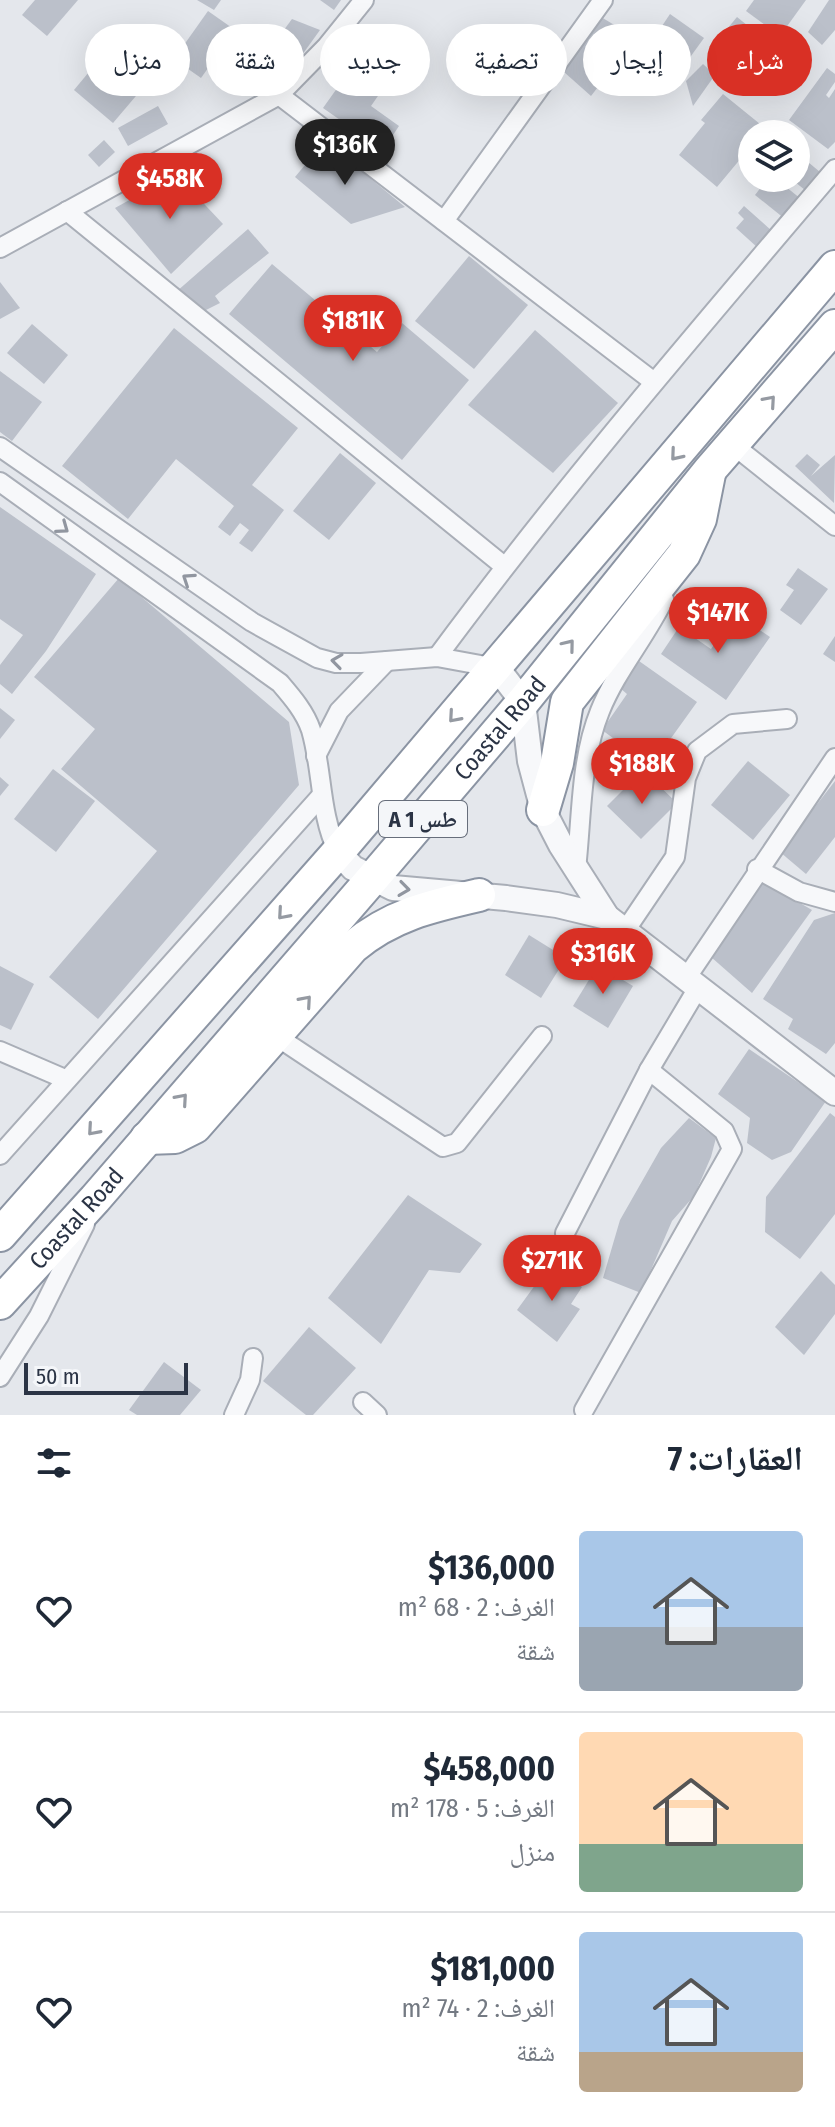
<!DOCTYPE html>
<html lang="ar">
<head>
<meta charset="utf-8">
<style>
	body { margin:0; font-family:"Fira Sans Condensed","Noto Naskh Arabic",sans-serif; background:#f6f6f7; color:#1f2937; direction:rtl; height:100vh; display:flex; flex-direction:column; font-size:30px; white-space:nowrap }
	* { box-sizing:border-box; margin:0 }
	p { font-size:26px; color:#747a83 }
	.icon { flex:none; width:44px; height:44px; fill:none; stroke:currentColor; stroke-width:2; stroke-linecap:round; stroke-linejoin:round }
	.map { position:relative; height:1415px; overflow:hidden; direction:ltr }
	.sheet { display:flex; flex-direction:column; background:#fff; flex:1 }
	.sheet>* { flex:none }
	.banner { position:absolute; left:24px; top:24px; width:788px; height:72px; direction:rtl; display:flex; gap:16px }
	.buttons { position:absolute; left:738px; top:120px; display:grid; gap:16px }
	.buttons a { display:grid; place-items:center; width:72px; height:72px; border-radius:50%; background:#fff; box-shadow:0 8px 32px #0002; font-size:40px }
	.scale { position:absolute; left:24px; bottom:20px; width:164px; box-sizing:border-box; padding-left:8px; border:4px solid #2b3445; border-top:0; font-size:22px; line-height:28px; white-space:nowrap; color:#2b3445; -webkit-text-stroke:6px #f4f6f9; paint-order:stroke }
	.price { position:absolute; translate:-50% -68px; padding:0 18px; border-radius:28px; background:#d93025; color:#fff; font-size:26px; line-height:52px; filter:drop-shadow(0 2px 4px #0008) }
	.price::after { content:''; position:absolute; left:50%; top:48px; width:24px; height:18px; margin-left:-12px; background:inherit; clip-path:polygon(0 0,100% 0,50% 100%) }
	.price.on { background:#222; color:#fff }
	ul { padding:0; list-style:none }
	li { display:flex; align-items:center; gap:24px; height:200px; padding:0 32px }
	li+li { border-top:2px solid #e0e1e3 }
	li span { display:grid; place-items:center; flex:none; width:224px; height:160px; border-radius:8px; color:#555 }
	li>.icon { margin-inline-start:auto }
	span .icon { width:96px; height:96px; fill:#fffc; stroke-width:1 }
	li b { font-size:34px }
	h2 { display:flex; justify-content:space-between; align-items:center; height:96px; padding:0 32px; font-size:34px }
	.tag { padding:0 28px; border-radius:36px; background:#fff; box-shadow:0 8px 32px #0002; font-size:28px; line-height:72px }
	.tag.on { background:#d93025; color:#fff }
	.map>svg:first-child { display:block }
</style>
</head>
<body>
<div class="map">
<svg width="835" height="1415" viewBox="0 0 835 1415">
	<rect width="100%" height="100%" fill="#e4e7ec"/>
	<g fill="#bbc0ca">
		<polygon points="35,0 78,0 47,36 22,15"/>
		<polygon points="197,0 221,0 214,10"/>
		<polygon points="320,0 341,0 334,10"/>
		<polygon points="754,0 806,0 780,36 746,11"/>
		<polygon points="829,0 835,0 835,30 822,45 808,32"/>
		<polygon points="208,11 235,30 201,78 174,59"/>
		<polygon points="670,14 704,38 683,67 650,44"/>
		<polygon points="601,17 636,38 591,96 564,72"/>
		<polygon points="737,17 783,54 754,90 708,52"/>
		<polygon points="292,19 320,30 302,55 278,38"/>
		<polygon points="118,37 158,70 113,123 74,90"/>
		<polygon points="281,48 289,59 265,77 257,66"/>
		<polygon points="365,49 396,70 371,106 399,126 383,150 323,108"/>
		<polygon points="703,64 715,75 693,106 686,81"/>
		<polygon points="827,68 835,74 835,82 826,95 829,98 835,89 835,142 828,149 789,120"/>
		<polygon points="723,94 766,129 761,134 752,134 752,145 717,187 679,155 705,123 701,120"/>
		<polygon points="158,106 168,124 128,146 118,128"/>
		<polygon points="104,140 115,152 99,167 88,155"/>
		<polygon points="325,141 405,207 351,224 295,177"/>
		<polygon points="796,152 820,172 805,190 790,178 796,178"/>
		<polygon points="176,174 223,224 171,274 115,208"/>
		<polygon points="768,178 775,178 801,199 785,219 755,195"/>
		<polygon points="744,206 772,231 758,248 736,228 744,219 738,213"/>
		<polygon points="248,229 269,253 215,296 220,303 202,312 176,292"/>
		<polygon points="469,256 528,305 474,369 415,321"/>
		<polygon points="272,264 377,352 402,323 469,380 402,460 229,314"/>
		<polygon points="0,282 20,308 0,319"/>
		<polygon points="32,324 68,355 44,384 7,353"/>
		<polygon points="174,328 298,428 252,485 284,510 252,552 239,543 249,530 240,523 230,536 218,527 234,506 176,459 128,519 62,466"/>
		<polygon points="535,330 618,403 553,473 468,405"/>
		<polygon points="0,371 42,402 12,441 0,432"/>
		<polygon points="340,453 376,483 329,540 293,511"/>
		<polygon points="807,454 820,465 811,476 835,455 834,503 795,466"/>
		<polygon points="0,507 96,574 46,651 12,694 0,684 0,665 23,635 0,619"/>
		<polygon points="798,568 828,589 801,625 780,610 794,590 786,585"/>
		<polygon points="119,578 289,722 299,785 98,1019 49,977 157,851 61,769 95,729 34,677"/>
		<polygon points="736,614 770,637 726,700 661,654 679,627 711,649"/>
		<polygon points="835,636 835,662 823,654"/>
		<polygon points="639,661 697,702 651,766 602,730 627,694 620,688"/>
		<polygon points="0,708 15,720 0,739"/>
		<polygon points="748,761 790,795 753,840 711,805"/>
		<polygon points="633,762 646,772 639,783 625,773"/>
		<polygon points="53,769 95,801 56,852 14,819"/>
		<polygon points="0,777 9,785 0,796"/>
		<polygon points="650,777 677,803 641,839 607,806 632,781 639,788"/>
		<polygon points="835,781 835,837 806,874 780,852"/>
		<polygon points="764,882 812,910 752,993 711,957"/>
		<polygon points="835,913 835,1043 826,1054 788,1029 793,1019 763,999 814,920"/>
		<polygon points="529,935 566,958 541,998 505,975"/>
		<polygon points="598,965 633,986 608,1028 573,1006"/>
		<polygon points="0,966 34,984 11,1030 0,1025"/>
		<polygon points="749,1049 826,1101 791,1152 772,1160 747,1143 750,1118 718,1094"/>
		<polygon points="830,1113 835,1117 835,1214 800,1259 765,1232 766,1197"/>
		<polygon points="689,1118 716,1138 711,1157 694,1196 672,1221 641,1293 603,1278 620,1220 661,1148"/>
		<polygon points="408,1195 482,1244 460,1273 429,1270 381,1344 328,1298"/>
		<polygon points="549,1266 582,1287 571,1304 580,1309 557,1342 517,1310"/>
		<polygon points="821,1271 835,1285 835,1314 804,1355 775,1327"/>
		<polygon points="309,1327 356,1368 313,1415 306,1415 263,1381"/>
		<polygon points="164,1362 201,1390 180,1415 137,1415 129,1410"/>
	</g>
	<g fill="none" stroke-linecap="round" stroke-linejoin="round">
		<defs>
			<g id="minor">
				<polyline points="279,95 654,382"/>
				<polyline points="67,211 504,566"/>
				<polyline points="444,221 603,0"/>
				<polyline points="0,248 279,95 327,46 364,0"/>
				<polyline points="732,444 835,526"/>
				<polyline points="0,447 252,622 317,658 336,663 361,663 437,657 497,668"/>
				<path d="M0,482L280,683C292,697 305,712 311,730C323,771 319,813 338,852"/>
				<path d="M437,657C562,488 699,329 835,169"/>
				<polyline points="316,756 339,711 387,661"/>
				<path d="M576,869C582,817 580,760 600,711C616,671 645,638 664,599"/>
				<polyline points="757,869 799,892 835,902"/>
				<polyline points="625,931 675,857 686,778 697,751 733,724 787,719"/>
				<polyline points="687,977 835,758"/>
				<polyline points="276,1036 443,1147 457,1143 542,1036"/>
				<polyline points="0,1051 65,1079"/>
				<polyline points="0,1155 321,796"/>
				<polyline points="565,1233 649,1070 699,986"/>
				<polyline points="0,1377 39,1316 85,1224"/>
				<polyline points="363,1402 377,1415"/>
				<polyline points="584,1410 732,1149 724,1131 649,1070"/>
				<polyline points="234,1415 250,1380 253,1358"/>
			</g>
			<g id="tertiary">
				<polyline points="497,668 523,702 530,761 543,810 561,845 607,917 835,1093"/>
				<polyline points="338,852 353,868 393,888 506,898 557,905 607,917"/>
			</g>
			<g id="trunk">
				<polyline points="543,810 557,763 567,702 684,554 700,519 709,474"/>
				<path d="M147,1138L175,1137L195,1127L353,947C391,915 431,906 479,895"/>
				<polyline points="0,1235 338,852 835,267"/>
				<path id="s1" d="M0,1303L95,1199L372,879L523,702L709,471L835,326"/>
			</g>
		</defs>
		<use href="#minor" stroke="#a9aeb7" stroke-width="22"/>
		<use href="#tertiary" stroke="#a9aeb7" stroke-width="28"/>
		<use href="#trunk" stroke="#8b94a3" stroke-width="36"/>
		<use href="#minor" stroke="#f7f8fa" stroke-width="18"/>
		<use href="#tertiary" stroke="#f7f8fa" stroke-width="24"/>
		<use href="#trunk" stroke="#fff" stroke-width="32"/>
	</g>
	<defs><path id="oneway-chevron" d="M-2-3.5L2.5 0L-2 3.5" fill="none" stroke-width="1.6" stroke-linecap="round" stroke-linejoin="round" transform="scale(2)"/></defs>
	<g stroke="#959aa2">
		<use href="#oneway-chevron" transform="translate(770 401) rotate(-49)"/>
		<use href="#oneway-chevron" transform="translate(676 455) rotate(130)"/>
		<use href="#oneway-chevron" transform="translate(569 645) rotate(-51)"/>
		<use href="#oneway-chevron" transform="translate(454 717) rotate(131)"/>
		<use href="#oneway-chevron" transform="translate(283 914) rotate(131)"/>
		<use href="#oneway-chevron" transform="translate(306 1001) rotate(-49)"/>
		<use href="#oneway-chevron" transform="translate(182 1099) rotate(-49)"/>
		<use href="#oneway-chevron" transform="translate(93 1130) rotate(131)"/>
	</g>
	<g stroke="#9196a0">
		<use href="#oneway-chevron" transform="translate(63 528) rotate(36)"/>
		<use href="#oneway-chevron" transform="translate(188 579) rotate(-146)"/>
		<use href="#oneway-chevron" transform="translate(337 661) rotate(-172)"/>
		<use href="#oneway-chevron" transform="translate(404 889) rotate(8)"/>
	</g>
	<g text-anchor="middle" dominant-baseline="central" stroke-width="8" stroke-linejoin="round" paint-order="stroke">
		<rect fill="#f4f6f9" stroke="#676e7b" stroke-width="2" x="379" y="801" width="88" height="36" rx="6"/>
		<g font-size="22" font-weight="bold" fill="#2b3445">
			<text x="423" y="819">A 1 طس</text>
		</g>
		<g font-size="24" fill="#2b3445" stroke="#f4f6f9">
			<text stroke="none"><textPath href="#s1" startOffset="762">Coastal Road</textPath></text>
			<text stroke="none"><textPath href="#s1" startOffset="114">Coastal Road</textPath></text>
		</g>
	</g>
</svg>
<div class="buttons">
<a><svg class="icon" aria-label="layers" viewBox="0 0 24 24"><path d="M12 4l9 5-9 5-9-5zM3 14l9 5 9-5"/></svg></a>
</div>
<div class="scale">50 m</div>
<b class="price on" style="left:345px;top:187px">$136K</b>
<b class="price" style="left:170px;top:221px">$458K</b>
<b class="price" style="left:353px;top:363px">$181K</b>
<b class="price" style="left:718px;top:655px">$147K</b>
<b class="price" style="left:642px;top:806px">$188K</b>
<b class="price" style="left:603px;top:996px">$316K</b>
<b class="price" style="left:552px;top:1303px">$271K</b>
<div class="banner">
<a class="tag on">شراء</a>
<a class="tag">إيجار</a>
<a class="tag">تصفية</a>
<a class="tag">جديد</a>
<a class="tag">شقة</a>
<a class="tag">منزل</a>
</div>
</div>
<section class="sheet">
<h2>العقارات: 7<svg class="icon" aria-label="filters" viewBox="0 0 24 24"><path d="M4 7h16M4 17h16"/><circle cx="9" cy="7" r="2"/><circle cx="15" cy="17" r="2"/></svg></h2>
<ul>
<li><span style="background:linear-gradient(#a9c7e8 60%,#9aa5b1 0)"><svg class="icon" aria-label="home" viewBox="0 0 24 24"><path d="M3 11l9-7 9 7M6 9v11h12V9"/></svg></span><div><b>$136,000</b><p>الغرف: 2 · 68 m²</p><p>شقة</p></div><svg class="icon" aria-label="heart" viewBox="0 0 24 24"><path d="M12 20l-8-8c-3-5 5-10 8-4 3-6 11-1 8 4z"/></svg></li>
<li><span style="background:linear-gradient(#ffd9b3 70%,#7fa58c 0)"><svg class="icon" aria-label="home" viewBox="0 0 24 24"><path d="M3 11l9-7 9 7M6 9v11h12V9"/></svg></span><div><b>$458,000</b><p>الغرف: 5 · 178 m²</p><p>منزل</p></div><svg class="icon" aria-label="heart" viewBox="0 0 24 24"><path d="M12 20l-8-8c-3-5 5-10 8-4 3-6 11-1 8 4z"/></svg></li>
<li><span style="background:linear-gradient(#a9c7e8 75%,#b9a48a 0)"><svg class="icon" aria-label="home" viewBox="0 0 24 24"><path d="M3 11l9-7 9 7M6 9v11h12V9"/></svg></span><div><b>$181,000</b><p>الغرف: 2 · 74 m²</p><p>شقة</p></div><svg class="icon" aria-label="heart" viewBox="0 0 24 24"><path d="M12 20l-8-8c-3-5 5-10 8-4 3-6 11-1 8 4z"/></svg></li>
</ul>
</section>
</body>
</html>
